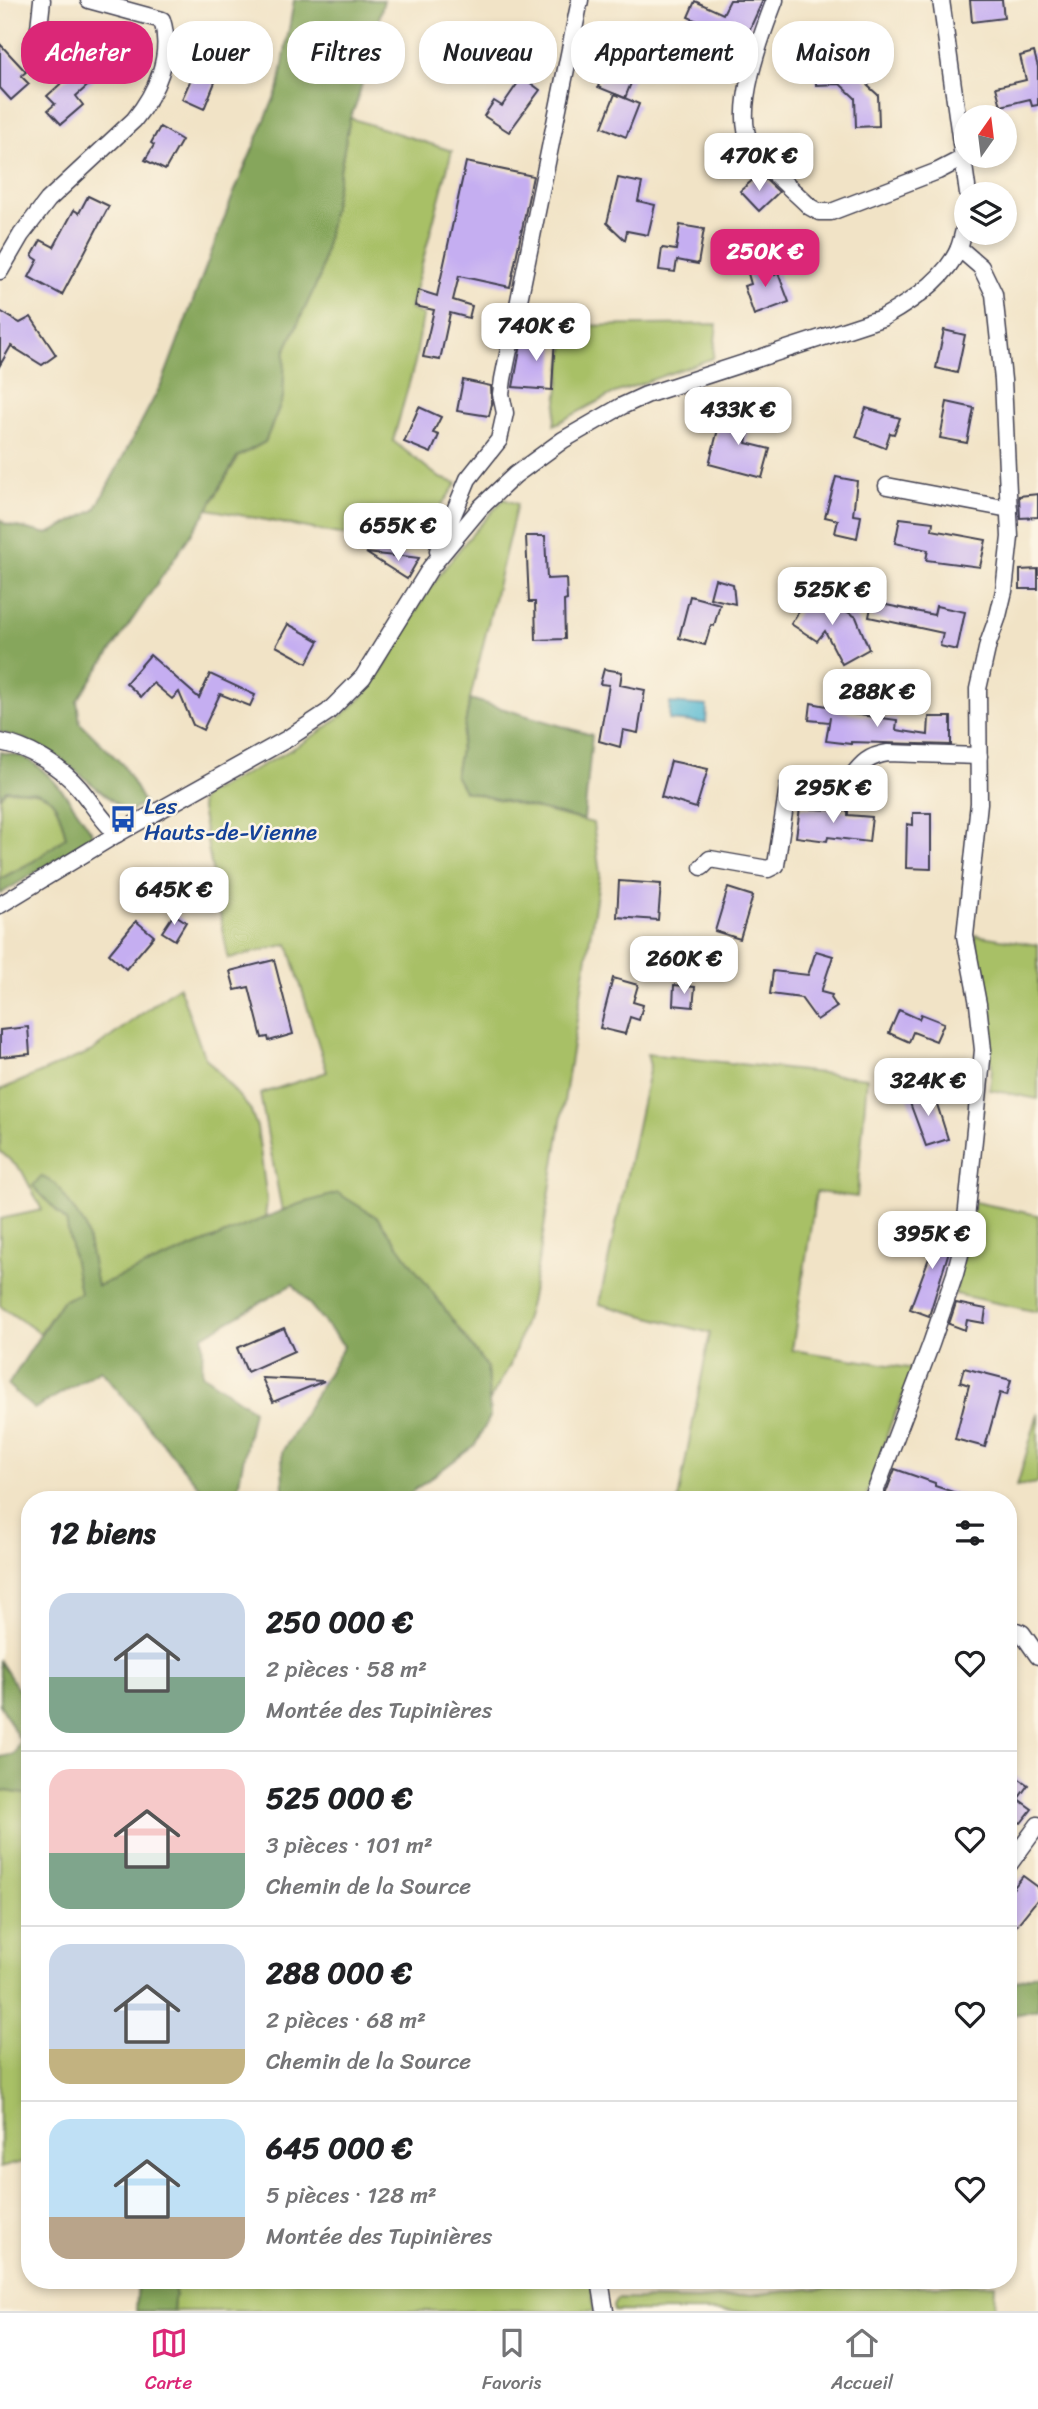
<!DOCTYPE html>
<html lang="fr">
<head>
<meta charset="utf-8">
<style>
	body { margin:0; font-family:Sriracha,sans-serif; background:#f2f2f2; color:#202124; height:100vh; display:flex; flex-direction:column; font-size:26px; white-space:nowrap }
	* { box-sizing:border-box; margin:0 }
	p { font-size:23px; color:#757577 }
	.icon { flex:none; width:38px; height:38px; fill:none; stroke:currentColor; stroke-width:2; stroke-linecap:round; stroke-linejoin:round }
	.map { position:relative; flex:1; overflow:hidden }
	.details { position:absolute; left:21px; top:1491px; width:996px; height:798px; display:flex; flex-direction:column; background:#fff; border-radius:28px; box-shadow:0 4px 10px #0003 }
	.details>* { flex:none }
	.banner { position:absolute; left:21px; top:21px; width:998px; height:63px; display:flex; gap:14px }
	.needle { width:46px; rotate:14deg }
	.controls { position:absolute; left:954px; top:105px; display:grid; gap:14px }
	.controls a { display:grid; place-items:center; width:63px; height:63px; border-radius:50%; background:#fff; box-shadow:0 4px 10px #0003; font-size:35px }
	.price { position:absolute; translate:-50% -60px; padding:0 16px; border-radius:14px; background:#fff; color:#222; font-size:23px; line-height:46px; filter:drop-shadow(0 2px 4px #0008) }
	.price::after { content:''; position:absolute; left:50%; top:42px; width:21px; height:16px; margin-left:-10px; background:inherit; clip-path:polygon(0 0,100% 0,50% 100%) }
	.price.on { background:#db2777; color:#fff }
	ul { padding:0; list-style:none }
	li { display:flex; align-items:center; gap:21px; height:175px; padding:0 28px }
	li+li { border-top:2px solid #e0e0e0 }
	li span { display:grid; place-items:center; flex:none; width:196px; height:140px; border-radius:21px; color:#555 }
	li>.icon { margin-inline-start:auto }
	span .icon { width:84px; height:84px; fill:#fffc; stroke-width:1 }
	li b { font-size:30px }
	h2 { display:flex; justify-content:space-between; align-items:center; height:84px; padding:0 28px; font-size:30px }
	.tag { padding:0 24px; border-radius:28px; background:#fff; box-shadow:0 4px 10px #0003; font-size:24px; line-height:63px }
	.tag.on { background:#db2777; color:#fff }
	.dock { display:flex; justify-content:space-around; align-items:center; height:98px; border-top:2px solid #e0e0e0; background:#fff; font-size:19px; color:#757577 }
	.dock a { display:grid; justify-items:center; gap:4px }
	.dock .on { color:#db2777 }
	.map>svg:first-child { display:block }
</style>
</head>
<body>
<div class="map">
<svg width="1038" height="2311" viewBox="0 0 1038 2311">
	<rect width="100%" height="100%" fill="#fcf5e5"/>
	<filter id="ink" filterUnits="userSpaceOnUse"><feTurbulence type="fractalNoise" baseFrequency=".0143" numOctaves="2"/><feDisplacementMap in="SourceGraphic" scale="14" xChannelSelector="R" yChannelSelector="G"/><feConvolveMatrix kernelMatrix="1 2 1 2 8 2 1 2 1" color-interpolation-filters="sRGB"/></filter>
	<filter id="wash" filterUnits="userSpaceOnUse"><feTurbulence type="fractalNoise" baseFrequency=".00686" numOctaves="4" result="noise"/><feDisplacementMap in="SourceGraphic" scale="28" xChannelSelector="R" yChannelSelector="G"/><feGaussianBlur stdDeviation="1.57" result="paint"/><feColorMatrix in="noise" values="0 0 0 0 0 0 0 0 0 0 0 0 0 0 0 0 0 1.4 0 .05"/><feComposite in="paint" operator="in"/></filter>
	<g filter="url(#wash)">
		<rect width="100%" height="100%" fill="#f1e3c6"/>
		<g fill="#a8c066" stroke="#657150" stroke-width="2">
			<polygon points="350,118 452,151 410,309 423,315 415,362 393,441 440,478 457,483 433,517 427,521 408,520 397,545 208,509 238,457 265,442 283,398 285,351 320,276"/>
			<polygon points="717,324 713,358 612,394 554,425 567,326"/>
			<path d="M504,499L517,504L470,699L455,775L464,791L593,823L600,874L541,1247L530,1303L520,1337L510,1365L489,1402L487,1367L296,1205L282,1211L260,1094L327,1072L288,944L228,959L200,803L203,796C256,767 318,742 361,698C387,671 401,635 421,603C444,565 473,532 504,499Z"/>
			<path d="M5,790C50,791 56,794 66,838L34,861L0,879V797Z"/>
			<polygon points="975,935 1038,945 1038,1099 990,1090 992,1068"/>
			<polygon points="179,986 204,1056 250,1109 257,1127 267,1201 265,1218 62,1301 40,1333 0,1306 0,1219 42,1210 22,1171 0,1151 0,1090 92,1051"/>
			<polygon points="647,1054 867,1078 857,1197 816,1192 792,1350 915,1369 891,1423 865,1500 678,1500 710,1333 599,1304 650,1066"/>
			<polygon points="974,1202 1038,1215 1038,1312 955,1294"/>
			<polygon points="1038,1413 1038,1483 1017,1486"/>
			<polygon points="0,1790 30,1795 30,2160 0,2168"/>
			<polygon points="176,2280 591,2280 594,2311 173,2311"/>
			<polygon points="995,2284 994,2308 1015,2311 614,2311 613,2306 617,2299 698,2300 810,2289"/>
		</g>
		<g fill="#86a65b" stroke="#54644b" stroke-width="2">
			<polygon points="294,0 384,0 357,102 350,118 320,276 285,351 283,398 265,442 237,457 208,509 77,701 80,723 123,765 144,803 128,813 57,756 26,740 0,732 0,519 5,524 48,534 95,510 162,383 233,195 279,87"/>
			<polygon points="470,699 592,735 584,820 464,791 455,775"/>
			<path d="M0,752C8,754 20,755 27,759C53,773 77,810 93,834L88,841L0,894V879L34,861L66,837C56,794 50,791 6,790L0,797Z"/>
			<polygon points="41,1176 56,1184 85,1226 97,1286 296,1205 338,1193 378,1218 487,1367 490,1417 475,1445 401,1500 281,1500 283,1494 282,1452 344,1346 293,1284 203,1336 202,1374 253,1410 236,1497 227,1500 210,1500 101,1370 34,1409 8,1385 62,1301 80,1293 66,1221 33,1186"/>
			<polygon points="0,1661 30,1708 30,1795 0,1790 0,1757 15,1754 20,1741 0,1704"/>
			<polygon points="1038,1973 1038,2010 1008,2016 1008,1984"/>
			<polygon points="138,2280 176,2280 173,2311 136,2311"/>
		</g>
		<polygon fill="#53b7d1" stroke="#3a6c86" stroke-width="2" points="670,703 707,706 706,723 669,720"/>
		<g id="blocks">
			<g fill="#c5aef1">
				<polygon points="730,0 763,0 748,33 721,21 717,30 688,17 695,1 723,14"/>
				<polygon points="970,0 1002,0 1004,18 972,22"/>
				<polygon points="0,44 26,72 21,76 29,84 11,100 0,88"/>
				<polygon points="100,47 114,63 76,96 83,105 61,124 48,110 55,104 47,96 76,70 70,63 86,49 91,55"/>
				<polygon points="610,50 632,59 625,75 633,78 625,98 598,87"/>
				<polygon points="1034,52 1038,67 1038,105 1032,106 1030,99 1001,106 996,87 1026,80 1020,56"/>
				<polygon points="199,61 220,70 204,109 182,99"/>
				<polygon points="843,61 870,83 868,86 878,95 879,126 856,127 855,98 840,84 816,85 815,62"/>
				<polygon points="522,77 540,90 509,132 484,116 494,101 502,106"/>
				<polygon points="615,94 639,104 626,137 602,127"/>
				<polygon points="160,127 182,140 165,170 145,160 154,145 151,143"/>
				<polygon points="466,162 533,176 510,287 459,276 453,300 472,306 469,318 450,313 440,360 423,357 434,310 415,306 418,290 437,296"/>
				<polygon points="756,177 761,182 765,179 779,192 759,211 740,191"/>
				<polygon points="618,178 642,183 638,201 655,205 648,235 627,231 625,240 607,223"/>
				<polygon points="88,196 109,206 62,295 29,277 38,260 32,256 41,240 54,247 74,210 79,213"/>
				<polygon points="680,225 704,229 698,264 677,260 675,272 659,270 662,248 676,250"/>
				<polygon points="769,261 775,275 778,273 789,302 754,315 744,286 751,284 747,270"/>
				<polygon points="0,311 20,323 31,317 56,355 42,365 11,346 0,365"/>
				<polygon points="944,330 965,335 957,373 936,368"/>
				<polygon points="523,334 555,336 552,390 513,387"/>
				<polygon points="463,380 491,386 492,404 489,416 457,411"/>
				<polygon points="947,402 974,408 967,443 940,438"/>
				<polygon points="419,407 441,417 433,433 439,435 431,453 404,442"/>
				<polygon points="866,408 900,418 894,434 890,433 885,448 856,437"/>
				<polygon points="723,410 752,417 746,443 770,449 762,478 709,464"/>
				<polygon points="836,477 857,481 853,515 861,516 857,538 835,533 838,520 825,517"/>
				<polygon points="1038,494 1038,517 1020,518 1019,496"/>
				<polygon points="900,518 933,522 932,530 986,540 980,567 926,560 928,550 895,543"/>
				<polygon points="526,536 545,536 547,579 566,578 567,600 564,601 565,639 536,640 535,602 529,602"/>
				<polygon points="366,553 394,556 394,555 419,558 407,579"/>
				<polygon points="1038,569 1038,589 1020,589 1020,570"/>
				<polygon points="715,579 733,584 735,604 710,598"/>
				<polygon points="818,595 856,617 869,649 842,664 825,631 817,641 791,624 807,598 814,601"/>
				<polygon points="690,596 720,604 714,626 711,625 705,645 679,638"/>
				<polygon points="872,602 934,615 936,606 965,612 957,650 940,646 943,633 869,617"/>
				<polygon points="288,624 319,641 307,663 276,646"/>
				<polygon points="150,655 199,698 210,674 255,695 250,706 220,694 203,730 193,725 179,692 172,699 153,683 141,697 126,683"/>
				<polygon points="604,669 622,672 620,685 645,690 638,733 623,730 620,747 599,741 609,685 600,684"/>
				<polygon points="811,703 832,707 831,709 852,714 897,720 896,730 928,735 929,717 951,717 951,745 851,742 851,744 826,741 830,717 829,722 809,720"/>
				<polygon points="671,761 708,769 696,808 661,797"/>
				<polygon points="800,808 848,811 848,815 872,817 869,842 828,837 827,841 796,837"/>
				<polygon points="913,813 931,813 931,869 906,868 907,824 913,825"/>
				<polygon points="619,881 661,884 658,920 617,917"/>
				<polygon points="728,888 753,896 740,939 715,931"/>
				<polygon points="174,914 186,922 175,940 162,932"/>
				<polygon points="136,921 154,936 126,969 109,954"/>
				<polygon points="816,951 833,956 821,992 832,995 831,998 837,1007 817,1020 801,998 770,994 773,971 808,975"/>
				<polygon points="274,960 293,1034 269,1041 268,1037 262,1038 249,987 235,990 230,971"/>
				<polygon points="613,978 638,985 633,1002 643,1005 639,1020 630,1017 625,1034 600,1028"/>
				<polygon points="674,985 695,987 693,1007 673,1005"/>
				<polygon points="899,1010 919,1019 921,1014 944,1023 936,1041 913,1032 909,1042 889,1033"/>
				<polygon points="28,1027 30,1054 0,1057 0,1030"/>
				<polygon points="925,1090 929,1103 936,1101 948,1139 926,1146 907,1095"/>
				<polygon points="928,1229 953,1238 929,1316 910,1309 932,1250 922,1247"/>
				<polygon points="956,1303 986,1309 984,1323 967,1320 965,1330 949,1324"/>
				<polygon points="284,1328 294,1351 247,1372 237,1348"/>
				<polygon points="964,1368 1011,1380 1007,1395 1000,1393 985,1447 955,1439 969,1385 960,1382"/>
				<polygon points="262,1378 324,1381 273,1402"/>
				<polygon points="895,1469 935,1483 935,1486 968,1497 968,1500 900,1500 885,1495"/>
				<polygon points="1008,1771 1028,1785 1018,1799 1032,1809 1021,1823 1008,1814"/>
				<polygon points="1023,1876 1038,1887 1038,1899 1008,1936 1008,1895"/>
			</g>
		</g>
	</g>
	<g filter="url(#ink)">
		<use href="#blocks" fill-opacity="0" stroke="#413f50" stroke-width="2"/>
		<g fill="none" stroke-linecap="round" stroke-linejoin="round">
			<defs>
				<g id="minor">
					<polyline points="42,0 38,37 51,52"/>
					<path d="M775,0C762,34 732,110 751,145C765,168 791,188 810,207L819,212H831L938,171L965,157"/>
					<polyline points="941,0 968,194"/>
					<path d="M0,271L21,235L48,200L134,120C156,93 173,56 162,20L89,0"/>
					<polyline points="887,486 1009,509"/>
					<polyline points="438,551 468,479 499,440 505,413 501,394 503,379 580,0"/>
					<path d="M0,742C28,747 60,766 79,788C92,803 102,821 117,834"/>
					<path d="M702,867L710,859L768,869L776,865L788,786L832,789L842,788C859,770 861,757 888,753L979,756"/>
					<path d="M0,905L117,834L287,739L328,712L363,677L431,567L481,507L515,475L563,440L622,406L646,395L882,318C911,302 946,279 959,248C962,239 964,230 966,221"/>
					<polyline points="872,1500 931,1344 955,1274 964,1239 983,1050 978,1004 965,936 979,803 978,689 988,644 998,616 1004,591 1010,537 1003,380 994,294 981,267 959,248"/>
					<polyline points="1008,1628 1022,1633 1038,1656"/>
					<polyline points="1008,1866 1038,1825"/>
					<polyline points="600,2280 605,2311"/>
				</g>
			</defs>
			<use href="#minor" stroke="#413f50" stroke-width="19"/>
			<use href="#minor" stroke="#fff" stroke-width="16"/>
		</g>
	</g>
	<defs>
		<symbol id="bus-bare" viewBox="-9 -9 18 18"><path d="M-5-6H5V4H4V6H2V4H-2V6H-4V4H-5ZM-3.5-4V0h7V-4ZM-3.5 1.2v1.5H-2V1.2ZM2 1.2v1.5H3.5V1.2Z" fill="#1a4fb4" stroke="#fcf5e5" stroke-width="2.5" paint-order="stroke"/></symbol>
	</defs>
	<g fill-rule="evenodd">
		<use href="#bus-bare" x="104" y="800" width="38" height="38"/>
	</g>
	<g text-anchor="middle" dominant-baseline="central" stroke-width="5" stroke-linejoin="round" paint-order="stroke">
		<g font-size="23" fill="#164399" stroke="#fcf5e5" text-anchor="start">
			<text x="144" y="806">Les<tspan x="144" dy="26">Hauts-de-Vienne</tspan></text>
		</g>
	</g>
</svg>
<div class="controls">
<a><svg class="needle" viewBox="-14 -14 28 28"><path d="M0-13l5 13h-10z" fill="#e53935"/><path d="M0 13l5-13h-10z" fill="#757577"/></svg></a>
<a><svg class="icon" aria-label="layers" viewBox="0 0 24 24"><path d="M12 4l9 5-9 5-9-5zM3 14l9 5 9-5"/></svg></a>
</div>
<b class="price" style="left:759px;top:193px">470K €</b>
<b class="price on" style="left:765px;top:289px">250K €</b>
<b class="price" style="left:536px;top:363px">740K €</b>
<b class="price" style="left:738px;top:447px">433K €</b>
<b class="price" style="left:398px;top:563px">655K €</b>
<b class="price" style="left:832px;top:627px">525K €</b>
<b class="price" style="left:877px;top:729px">288K €</b>
<b class="price" style="left:833px;top:825px">295K €</b>
<b class="price" style="left:174px;top:927px">645K €</b>
<b class="price" style="left:684px;top:996px">260K €</b>
<b class="price" style="left:928px;top:1118px">324K €</b>
<b class="price" style="left:932px;top:1271px">395K €</b>
<div class="banner">
<a class="tag on">Acheter</a>
<a class="tag">Louer</a>
<a class="tag">Filtres</a>
<a class="tag">Nouveau</a>
<a class="tag">Appartement</a>
<a class="tag">Maison</a>
</div>
<section class="details">
<h2>12 biens<svg class="icon" aria-label="filters" viewBox="0 0 24 24"><path d="M4 7h16M4 17h16"/><circle cx="9" cy="7" r="2"/><circle cx="15" cy="17" r="2"/></svg></h2>
<ul>
<li><span style="background:linear-gradient(#c9d6e8 60%,#7fa58c 0)"><svg class="icon" aria-label="home" viewBox="0 0 24 24"><path d="M3 11l9-7 9 7M6 9v11h12V9"/></svg></span><div><b>250 000 €</b><p>2 pièces · 58 m²</p><p>Montée des Tupinières</p></div><svg class="icon" aria-label="heart" viewBox="0 0 24 24"><path d="M12 20l-8-8c-3-5 5-10 8-4 3-6 11-1 8 4z"/></svg></li>
<li><span style="background:linear-gradient(#f6c9c9 60%,#7fa58c 0)"><svg class="icon" aria-label="home" viewBox="0 0 24 24"><path d="M3 11l9-7 9 7M6 9v11h12V9"/></svg></span><div><b>525 000 €</b><p>3 pièces · 101 m²</p><p>Chemin de la Source</p></div><svg class="icon" aria-label="heart" viewBox="0 0 24 24"><path d="M12 20l-8-8c-3-5 5-10 8-4 3-6 11-1 8 4z"/></svg></li>
<li><span style="background:linear-gradient(#c9d6e8 75%,#c2b280 0)"><svg class="icon" aria-label="home" viewBox="0 0 24 24"><path d="M3 11l9-7 9 7M6 9v11h12V9"/></svg></span><div><b>288 000 €</b><p>2 pièces · 68 m²</p><p>Chemin de la Source</p></div><svg class="icon" aria-label="heart" viewBox="0 0 24 24"><path d="M12 20l-8-8c-3-5 5-10 8-4 3-6 11-1 8 4z"/></svg></li>
<li><span style="background:linear-gradient(#bfe0f5 70%,#b9a48a 0)"><svg class="icon" aria-label="home" viewBox="0 0 24 24"><path d="M3 11l9-7 9 7M6 9v11h12V9"/></svg></span><div><b>645 000 €</b><p>5 pièces · 128 m²</p><p>Montée des Tupinières</p></div><svg class="icon" aria-label="heart" viewBox="0 0 24 24"><path d="M12 20l-8-8c-3-5 5-10 8-4 3-6 11-1 8 4z"/></svg></li>
</ul>
</section>
</div>
<nav class="dock">
<a class="on"><svg class="icon" aria-label="map" viewBox="0 0 24 24"><path d="M3 6l6-2 6 2 6-2v14l-6 2-6-2-6 2zM9 4v14M15 6v14"/></svg>Carte</a>
<a><svg class="icon" aria-label="saved" viewBox="0 0 24 24"><path d="M7 4h10v16l-5-4-5 4z"/></svg>Favoris</a>
<a><svg class="icon" aria-label="home" viewBox="0 0 24 24"><path d="M3 11l9-7 9 7M6 9v11h12V9"/></svg>Accueil</a>
</nav>
</body>
</html>
